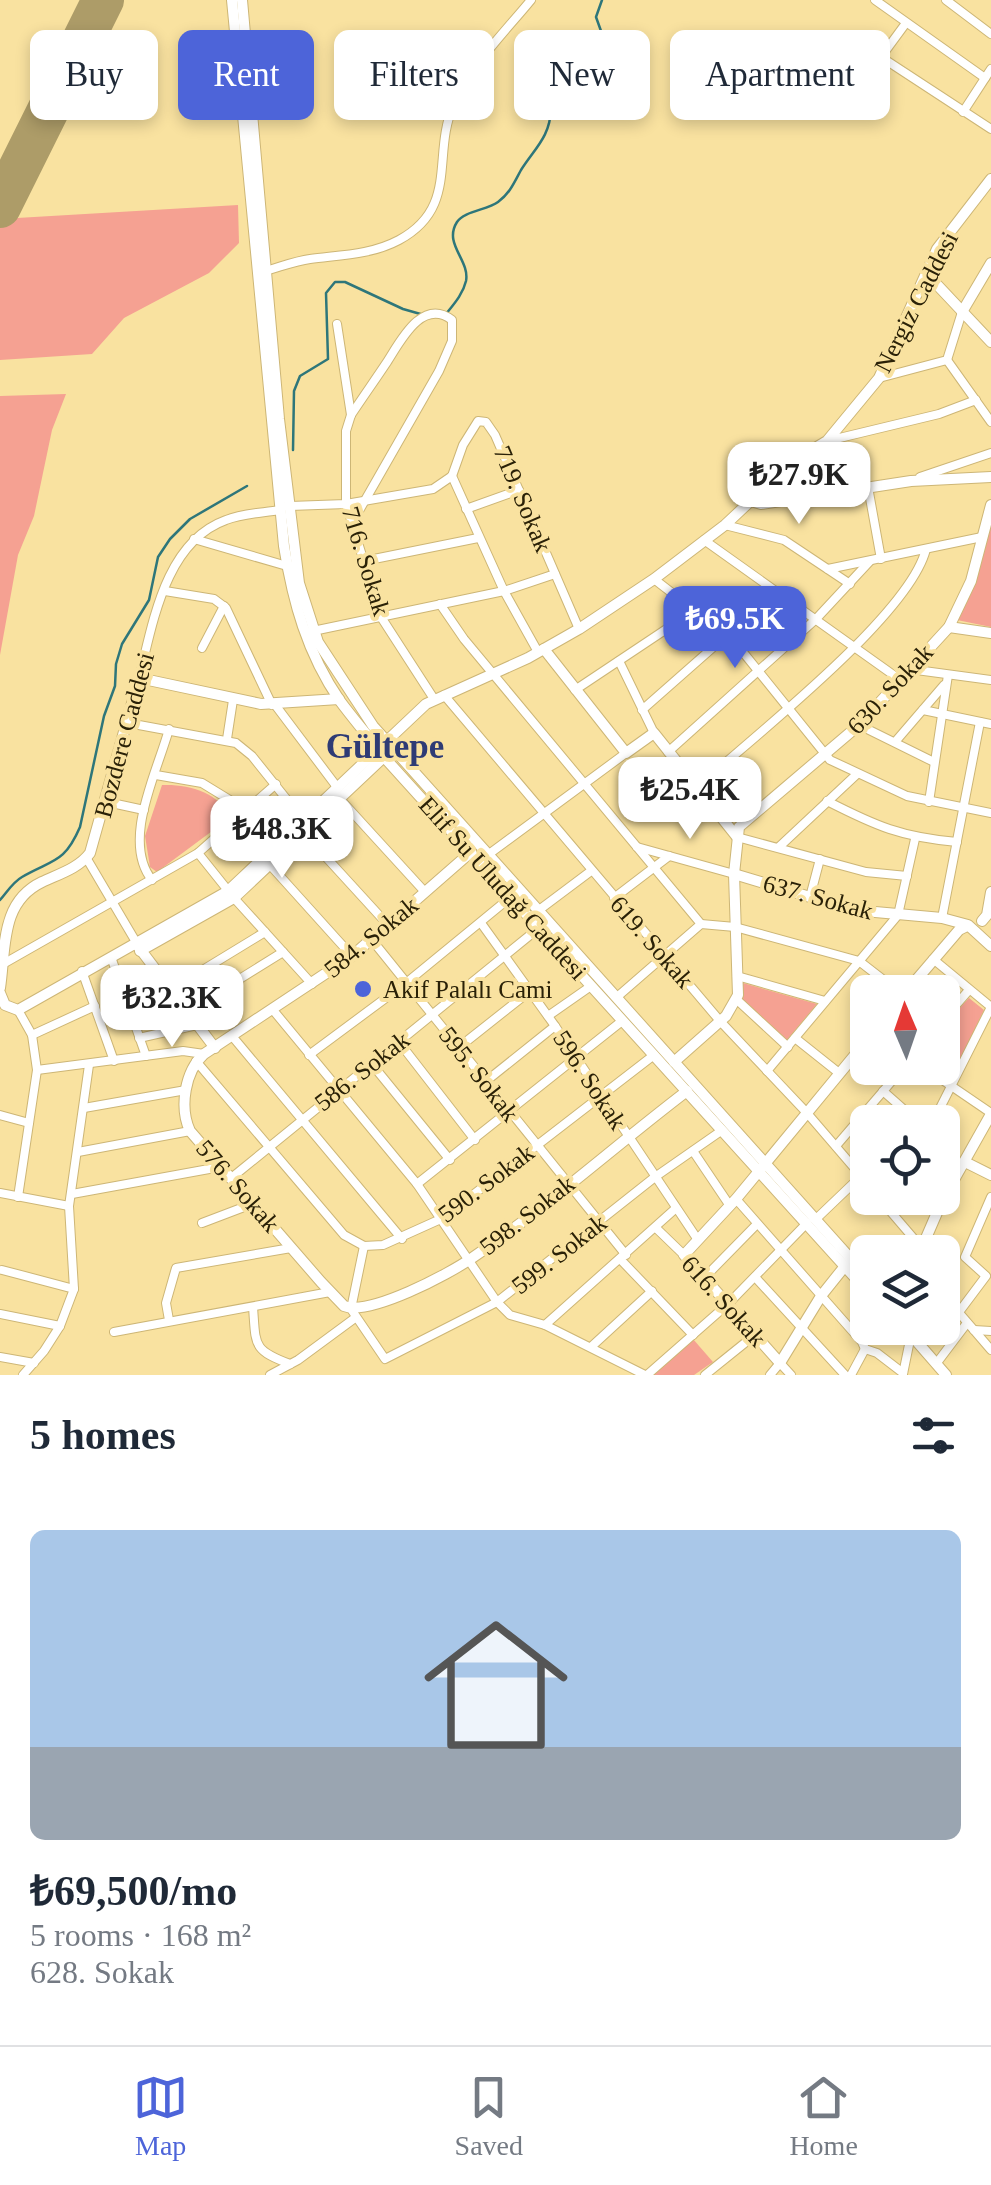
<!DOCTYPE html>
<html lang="en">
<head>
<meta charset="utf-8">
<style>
	body { margin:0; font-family:"Times New Roman",serif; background:#f2f2f3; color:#1f2937; height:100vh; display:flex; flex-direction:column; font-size:38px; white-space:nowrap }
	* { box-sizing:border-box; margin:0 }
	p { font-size:32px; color:#747a83 }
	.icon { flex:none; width:55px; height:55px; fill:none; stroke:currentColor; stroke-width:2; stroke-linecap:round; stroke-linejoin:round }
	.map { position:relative; height:1375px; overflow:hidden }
	.panel { display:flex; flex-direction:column; background:#fff; flex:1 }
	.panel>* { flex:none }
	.top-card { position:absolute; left:30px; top:30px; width:932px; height:90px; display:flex; gap:20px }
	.needle { width:65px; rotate:358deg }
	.controls { position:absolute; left:850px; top:975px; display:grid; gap:20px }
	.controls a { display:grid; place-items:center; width:110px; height:110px; border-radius:15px; background:#fff; box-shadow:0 5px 15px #0003; font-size:50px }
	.price { position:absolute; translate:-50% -85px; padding:0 22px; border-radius:20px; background:#fff; color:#222; font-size:32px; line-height:65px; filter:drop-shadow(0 2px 5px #0008) }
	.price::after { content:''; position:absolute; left:50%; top:60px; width:30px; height:22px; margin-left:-15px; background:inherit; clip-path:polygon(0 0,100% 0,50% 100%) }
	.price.current { background:#4d64d9; color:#fff }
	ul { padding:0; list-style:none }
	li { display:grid; align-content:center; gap:20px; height:530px; padding:0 30px }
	li span { display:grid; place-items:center; height:310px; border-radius:15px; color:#555 }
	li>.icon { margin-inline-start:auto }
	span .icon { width:180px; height:180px; fill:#fffc; stroke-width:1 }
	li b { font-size:42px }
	h2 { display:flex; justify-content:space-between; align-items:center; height:120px; padding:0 30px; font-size:42px }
	.chip { padding:0 35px; border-radius:15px; background:#fff; box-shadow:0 5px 15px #0003; font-size:35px; line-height:90px }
	.chip.current { background:#4d64d9; color:#fff }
	.menu { display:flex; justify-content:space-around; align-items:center; height:140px; border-top:2px solid #e0e1e3; background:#fff; font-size:28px; color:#747a83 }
	.menu a { display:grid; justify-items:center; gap:5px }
	.menu .current { color:#4d64d9 }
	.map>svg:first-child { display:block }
</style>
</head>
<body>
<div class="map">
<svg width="991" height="1375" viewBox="0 0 991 1375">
	<rect width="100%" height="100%" fill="#f9e2a0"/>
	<g fill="#f5a192">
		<polygon points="238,205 239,243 209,273 124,318 92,354 0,360 0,219"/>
		<polygon points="66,394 52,430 34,516 18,555 0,655 0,396"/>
		<polygon points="991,519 991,627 957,620 971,592"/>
		<path d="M162,785C190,784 217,792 231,817L157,872L150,867L145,836Z"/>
		<polygon points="743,983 817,1004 787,1040 741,999"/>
		<polygon points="969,998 984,1010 949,1082 931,1068 942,1068 943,1026"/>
		<polygon points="693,1339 713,1362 694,1375 654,1375"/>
	</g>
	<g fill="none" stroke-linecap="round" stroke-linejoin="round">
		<g stroke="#2e767a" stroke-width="2.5">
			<path d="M446,314C454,304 463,294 466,281C470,260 443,244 457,222C464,211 487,210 498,202C510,193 514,183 521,170C535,148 550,137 551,109L608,82L607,71L592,53L601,31L596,17L602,0"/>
			<polyline points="293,450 294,391 300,376 328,359 326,293 335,282 345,282 403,309 424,315"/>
			<path d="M0,900C7,892 13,882 22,877C53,859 64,864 80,827L104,716L115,686L116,664L122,644L149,600L158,557L170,539L190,519L247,486"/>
		</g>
		<polyline stroke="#ad9c68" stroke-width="42" points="0,207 103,0"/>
		<defs>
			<g id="street">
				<polyline points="875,0 985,78"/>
				<polyline points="946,0 991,34"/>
				<polyline points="906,23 881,57 991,129"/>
				<polyline points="963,112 991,69"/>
				<path d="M265,271C280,267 295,261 310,259C340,255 371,255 399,240C460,207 431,154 454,104C472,64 503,34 531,0"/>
				<polyline points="337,324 351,415"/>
				<polyline points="947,360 991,422"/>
				<polyline points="879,378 947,360 962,312"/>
				<polyline points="827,441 939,414 976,400"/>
				<polyline points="452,476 504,591 538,652"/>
				<polyline points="920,477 991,453"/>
				<polyline points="868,487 881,559"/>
				<polyline points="290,506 346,504 433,489 452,476 463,445 478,421 486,422 495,435 579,629"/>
				<polyline points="466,509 519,490"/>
				<path d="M352,523L439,371L452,341V320C422,297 400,342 387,362C375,380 363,397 351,415L346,431V504L381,617L434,699"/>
				<polyline points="725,525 784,540 850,584"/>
				<polyline points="194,539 287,566"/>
				<polyline points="704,540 899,679"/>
				<polyline points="364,561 478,538"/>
				<polyline points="828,569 982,537"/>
				<polyline points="654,579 734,641 830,760 907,796 991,813"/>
				<polyline points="165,591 214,599 226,608 272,705"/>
				<polyline points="440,604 464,639 701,924"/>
				<polyline points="313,631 504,591 555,574"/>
				<polyline points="202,648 224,606"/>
				<polyline points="619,661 654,733"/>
				<polyline points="909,669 991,680"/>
				<path d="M139,678C153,623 165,542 226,520C243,513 262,513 280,510"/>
				<polyline points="575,690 695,610"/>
				<polyline points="444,695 720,1021 807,1113 868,1184"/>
				<polyline points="276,706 337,787"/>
				<polyline points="642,710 777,591"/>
				<polyline points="923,710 991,724"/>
				<polyline points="128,723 236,743 252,756 304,821"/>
				<polyline points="859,725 934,762"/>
				<polyline points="227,739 233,700"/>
				<polyline points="895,742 944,685"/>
				<polyline points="668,752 816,619 870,561"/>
				<polyline points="156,775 202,783 246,810"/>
				<path d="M696,788C751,739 910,615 926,549"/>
				<polyline points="340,799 425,892"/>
				<path d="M827,801C876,826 901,837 957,842"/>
				<polyline points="107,802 144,810"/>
				<polyline points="929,802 948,675"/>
				<polyline points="303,832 388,925"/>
				<polyline points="737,837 866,872 907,876"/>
				<polyline points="637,847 734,874"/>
				<polyline points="779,847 857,774"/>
				<polyline points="198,853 234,898 312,984"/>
				<polyline points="489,854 626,753"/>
				<polyline points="87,859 136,942"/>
				<polyline points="270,865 352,956"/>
				<path d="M152,880C121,841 157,773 169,729"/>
				<polyline points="810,897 820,859"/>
				<polyline points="614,898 669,856"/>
				<polyline points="539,910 591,871"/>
				<polyline points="942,918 980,722"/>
				<polyline points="481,923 555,1026 698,1240"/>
				<polyline points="372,940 626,1255"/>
				<polyline points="111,957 146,1056"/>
				<polyline points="933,959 991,1007"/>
				<polyline points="3,964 198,853 276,784"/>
				<polyline points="82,971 114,1061"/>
				<polyline points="737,976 825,1001"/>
				<polyline points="170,990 265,932"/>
				<polyline points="124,994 161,979"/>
				<polyline points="617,997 701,924 735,927 859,961 899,992"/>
				<polyline points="736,999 788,1047"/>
				<polyline points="273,1010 417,1184 497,1302 510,1315 545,1325 675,1209"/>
				<polyline points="188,1011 283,952"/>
				<polyline points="548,1016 591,986"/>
				<polyline points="942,1021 969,990"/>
				<polyline points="32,1035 95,1006"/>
				<polyline points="232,1036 402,1239"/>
				<polyline points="139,1038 197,1025"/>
				<polyline points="795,1038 839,1073"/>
				<polyline points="399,1042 475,1140"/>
				<polyline points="458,1048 530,991"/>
				<polyline points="309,1055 406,983 512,896"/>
				<polyline points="196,1061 344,1235 364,1246 383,1245 443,1218 654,1055"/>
				<polyline points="371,1063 450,1160"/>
				<polyline points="925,1068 991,1113"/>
				<polyline points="37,1070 183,1051 204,1054"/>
				<polyline points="767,1071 898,915 915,839"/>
				<polyline points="485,1082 555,1026"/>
				<polyline points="883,1091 918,1122"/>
				<polyline points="84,1108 186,1090"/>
				<polyline points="0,1115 29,1123"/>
				<polyline points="933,1122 991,1007"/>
				<polyline points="836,1146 903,1068"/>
				<polyline points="693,1151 730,1206"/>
				<polyline points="78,1152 190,1131"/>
				<polyline points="230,1179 540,927"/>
				<polyline points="417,1184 622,1021"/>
				<polyline points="0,1193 69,1206"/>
				<polyline points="72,1194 220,1167"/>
				<polyline points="18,1197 37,1070 32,1035 18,1010"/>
				<polyline points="879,1198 921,1247"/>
				<polyline points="736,1199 862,1342 865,1349"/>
				<polyline points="816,1219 861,1176"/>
				<polyline points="202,1223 252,1204"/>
				<polyline points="656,1228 684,1255"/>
				<polyline points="364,1246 351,1309 385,1359 497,1302 655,1177 721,1131"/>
				<polyline points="621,1260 693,1335"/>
				<polyline points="2,1270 74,1289"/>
				<polyline points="706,1276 757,1224"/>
				<polyline points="755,1277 845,1375"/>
				<polyline points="942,1293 991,1350"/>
				<path d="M253,1307C256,1345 252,1350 290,1364"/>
				<polyline points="959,1312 986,1276 965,1257 991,1197"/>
				<polyline points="0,1314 60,1326"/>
				<polyline points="169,1320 166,1303 176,1268 291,1248"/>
				<polyline points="545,1325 645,1375"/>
				<polyline points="974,1330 991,1331"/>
				<polyline points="114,1332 330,1292"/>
				<polyline points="591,1347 652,1291"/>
				<polyline points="865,1349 877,1353 903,1373"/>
				<polyline points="0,1357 34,1363"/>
				<polyline points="936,1364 967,1323"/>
				<polyline points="903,1374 911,1335"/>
				<polyline points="23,1375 44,1351 60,1326 74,1289 69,1206 89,1065"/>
				<polyline points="270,1375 298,1360 355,1318"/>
				<polyline points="647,1375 729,1303 807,1223"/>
				<polyline points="705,1375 756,1334"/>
				<polyline points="770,1375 780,1363 791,1375"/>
				<polyline points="851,1375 865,1349"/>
			</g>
			<g id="secondary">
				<path d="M232,0L284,546C293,602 307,653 340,701C354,720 370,738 384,757L868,1292"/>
				<polyline points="242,0 279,419 299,583 318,642 373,726 868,1278"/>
				<polyline points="926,273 991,342"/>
				<polyline points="962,312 991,263"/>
				<polyline points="751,501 761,504 911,481 991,477"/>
				<polyline points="949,627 991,633"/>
				<polyline points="544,649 626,753 654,733 737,837"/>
				<path d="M471,852L352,956L204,1054C185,1071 179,1107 190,1131L321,1282L344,1306C370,1316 449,1274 472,1258C546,1208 616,1145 687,1091"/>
				<polyline points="734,874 853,910 942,918 968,925 991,946"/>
				<polyline points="982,921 987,915 991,892"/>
				<polyline points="137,945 215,1048"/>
				<polyline points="140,951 234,898 388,753"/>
				<path d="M0,988C6,948 0,902 42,882C59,874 79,868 90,853L139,678L261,704L339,699"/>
				<polyline points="906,992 959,930 967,926"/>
				<polyline points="0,993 5,1005 18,1010 228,891 426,704 528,658 579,629 654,579 725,525 792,462 827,441 879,378 937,249 991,179"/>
				<polyline points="674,1062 726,1016 738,995 734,874 739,827 859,725 949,627 971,581 991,505"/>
				<polyline points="965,1162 991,1175"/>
				<polyline points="920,1252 942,1201 991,1114"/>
				<polyline points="845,1266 821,1296 780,1363 684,1255 736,1199 868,1039"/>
				<polyline points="905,1328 946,1375"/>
			</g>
		</defs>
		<use href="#street" stroke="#cdb676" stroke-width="10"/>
		<use href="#secondary" stroke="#cdb676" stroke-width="12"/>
		<use href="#street" stroke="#fff" stroke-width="8"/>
		<use href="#secondary" stroke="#fff" stroke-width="10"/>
	</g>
	<circle fill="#4d64d9" stroke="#f9e2a0" stroke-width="4" cx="363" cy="989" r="10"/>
	<g text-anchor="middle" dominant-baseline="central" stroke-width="8" stroke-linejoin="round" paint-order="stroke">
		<g font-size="25" fill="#2a2107" stroke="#f9e2a0">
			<text transform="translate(916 302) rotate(-63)">Nergiz Caddesi</text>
			<text transform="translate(523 499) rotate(67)">719. Sokak</text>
			<text transform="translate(366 561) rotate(73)">716. Sokak</text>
			<text transform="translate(890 689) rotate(-47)">630. Sokak</text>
			<text transform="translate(124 735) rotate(-75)">Bozdere Caddesi</text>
			<text transform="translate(503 888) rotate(48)">Elif Su Uludağ Caddesi</text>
			<text transform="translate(818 897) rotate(15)">637. Sokak</text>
			<text transform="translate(371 937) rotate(-39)">584. Sokak</text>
			<text transform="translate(652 942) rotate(49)">619. Sokak</text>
			<text transform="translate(362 1071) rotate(-38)">586. Sokak</text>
			<text transform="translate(479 1074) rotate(52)">595. Sokak</text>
			<text transform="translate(590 1080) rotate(57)">596. Sokak</text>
			<text transform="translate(486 1183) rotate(-37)">590. Sokak</text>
			<text transform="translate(238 1186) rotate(49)">576. Sokak</text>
			<text transform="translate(527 1215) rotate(-38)">598. Sokak</text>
			<text transform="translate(559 1254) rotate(-38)">599. Sokak</text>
			<text transform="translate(724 1301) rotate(48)">616. Sokak</text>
		</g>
		<g font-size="25" fill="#2a2107" stroke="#f9e2a0" text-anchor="start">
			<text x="383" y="989">Akif Palalı Cami</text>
		</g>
		<g font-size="35" font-weight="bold" fill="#2e3b75" stroke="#f9e2a0">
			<text x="385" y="746">Gültepe</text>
		</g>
	</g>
</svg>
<div class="controls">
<a><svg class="needle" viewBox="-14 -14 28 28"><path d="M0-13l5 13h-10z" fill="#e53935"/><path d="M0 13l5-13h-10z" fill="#747a83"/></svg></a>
<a><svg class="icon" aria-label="locate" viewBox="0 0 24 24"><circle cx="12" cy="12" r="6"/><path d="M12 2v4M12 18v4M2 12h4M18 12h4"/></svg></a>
<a><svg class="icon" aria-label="layers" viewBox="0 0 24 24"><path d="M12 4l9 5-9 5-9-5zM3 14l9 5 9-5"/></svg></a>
</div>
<b class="price" style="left:799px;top:527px">₺27.9K</b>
<b class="price current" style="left:735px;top:671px">₺69.5K</b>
<b class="price" style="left:690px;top:842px">₺25.4K</b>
<b class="price" style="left:282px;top:881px">₺48.3K</b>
<b class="price" style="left:172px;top:1050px">₺32.3K</b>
<div class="top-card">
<a class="chip">Buy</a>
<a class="chip current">Rent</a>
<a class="chip">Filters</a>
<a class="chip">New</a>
<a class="chip">Apartment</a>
</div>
</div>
<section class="panel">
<h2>5 homes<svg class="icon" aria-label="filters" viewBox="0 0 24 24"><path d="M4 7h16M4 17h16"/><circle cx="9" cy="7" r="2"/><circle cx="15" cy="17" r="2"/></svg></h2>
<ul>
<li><span style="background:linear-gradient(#a9c7e8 70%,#9aa5b1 0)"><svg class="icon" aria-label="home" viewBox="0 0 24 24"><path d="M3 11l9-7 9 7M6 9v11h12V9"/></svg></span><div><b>₺69,500/mo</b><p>5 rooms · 168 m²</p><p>628. Sokak</p></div></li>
</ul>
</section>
<nav class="menu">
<a class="current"><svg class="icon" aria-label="map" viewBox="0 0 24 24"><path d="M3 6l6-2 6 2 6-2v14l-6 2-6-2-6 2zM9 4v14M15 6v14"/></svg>Map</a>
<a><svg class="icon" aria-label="saved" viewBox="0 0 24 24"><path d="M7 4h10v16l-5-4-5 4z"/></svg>Saved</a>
<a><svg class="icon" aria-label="home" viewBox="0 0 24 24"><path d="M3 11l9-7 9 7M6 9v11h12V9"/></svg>Home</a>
</nav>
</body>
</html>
